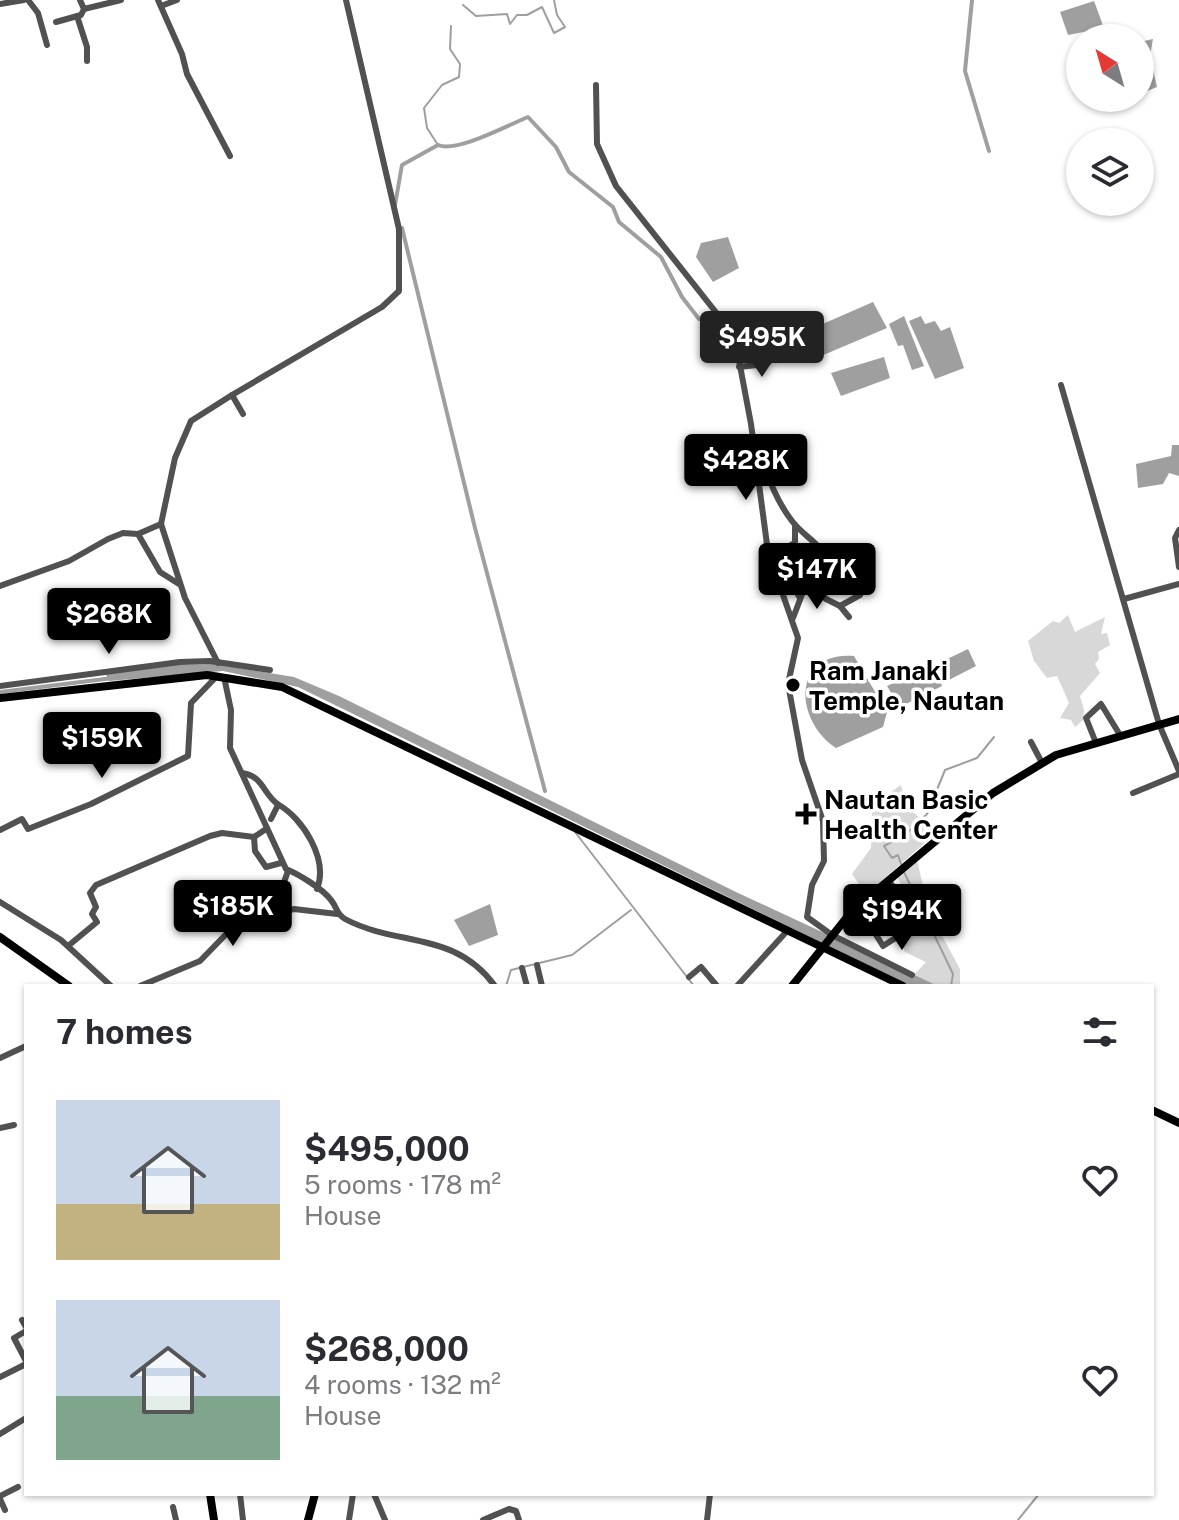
<!DOCTYPE html>
<html lang="en">
<head>
<meta charset="utf-8">
<style>
	body { margin:0; font-family:"Public Sans",sans-serif; background:#f7f7f7; color:#2b2b33; height:100vh; display:flex; flex-direction:column; font-size:30px; white-space:nowrap }
	* { box-sizing:border-box; margin:0 }
	p { font-size:26px; color:#7c7c81 }
	.icon { flex:none; width:44px; height:44px; fill:none; stroke:currentColor; stroke-width:2; stroke-linecap:round; stroke-linejoin:round }
	.map { position:relative; flex:1; overflow:hidden }
	.panel { position:absolute; left:24px; top:984px; width:1130px; height:512px; display:flex; flex-direction:column; background:#fff; border-radius:0px; box-shadow:0 2px 6px #0004 }
	.panel>* { flex:none }
	.needle { width:52px; rotate:323deg }
	.buttons { position:absolute; left:1066px; top:24px; display:grid; gap:16px }
	.buttons a { display:grid; place-items:center; width:88px; height:88px; border-radius:50%; background:#fff; box-shadow:0 2px 6px #0004; font-size:40px }
	.price { position:absolute; translate:-50% -68px; padding:0 18px; border-radius:8px; background:#000; color:#fff; font-size:26px; line-height:52px; filter:drop-shadow(0 2px 4px #0008) }
	.price::after { content:''; position:absolute; left:50%; top:48px; width:24px; height:18px; margin-left:-12px; background:inherit; clip-path:polygon(0 0,100% 0,50% 100%) }
	.price.current { background:#222; color:#fff }
	ul { padding:0; list-style:none }
	li { display:flex; align-items:center; gap:24px; height:200px; padding:0 32px }
	li span { display:grid; place-items:center; flex:none; width:224px; height:160px; border-radius:0px; color:#555 }
	li>.icon { margin-inline-start:auto }
	span .icon { width:96px; height:96px; fill:#fffc; stroke-width:1 }
	li b { font-size:34px }
	h2 { display:flex; justify-content:space-between; align-items:center; height:96px; padding:0 32px; font-size:34px }
	.map>svg:first-child { display:block }
</style>
</head>
<body>
<div class="map">
<svg width="1179" height="1520" viewBox="0 0 1179 1520">
	<rect width="100%" height="100%" fill="#fff"/>
	<g fill="#d8d8d8">
		<polygon points="1068,615 1075,632 1105,617 1101,634 1107,633 1110,645 1098,652 1099,659 1095,664 1100,673 1080,696 1084,710 1083,720 1075,727 1071,720 1060,718 1069,703 1057,676 1047,678 1034,661 1028,641 1053,621 1059,623"/>
		<polygon points="901,785 905,802 934,835 861,899 861,887 852,874 871,848 872,805"/>
		<polygon points="917,860 929,912 960,969 960,986 938,986 913,976 926,962 905,952 894,926 902,920 895,910 905,902 906,893 897,877"/>
	</g>
	<g fill="#9f9f9f">
		<polygon points="1094,1 1104,28 1068,35 1060,12"/>
		<polygon points="1153,39 1150,56 1157,87 1140,94 1140,42"/>
		<polygon points="728,237 739,268 713,282 696,257 701,243"/>
		<polygon points="873,302 887,328 814,359 802,333"/>
		<polygon points="904,316 924,366 912,370 903,345 898,346 889,324"/>
		<polygon points="921,316 925,324 935,321 941,331 950,327 964,368 935,379 909,321"/>
		<polygon points="884,357 890,378 841,396 831,373"/>
		<polygon points="1172,445 1179,445 1179,476 1169,473 1163,484 1138,488 1136,464 1171,456"/>
		<polygon points="968,649 976,666 945,682 937,664"/>
		<path d="M854,656L887,712L883,727L836,748C794,721 791,651 854,656Z"/>
		<polygon points="214,664 294,677 339,696 736,892 938,986 911,986 886,974 298,687 223,671 109,681 105,673 164,665"/>
		<polygon points="931,665 936,666 942,686 900,707 887,686"/>
		<polygon points="490,904 498,935 469,946 454,920"/>
	</g>
	<g fill="none" stroke-linecap="round" stroke-linejoin="round">
		<g stroke="#9f9f9f" stroke-width="2">
			<polyline points="463,5 476,16 507,14 510,24 517,15 527,15 542,7 554,33 565,27 557,15 554,0"/>
			<polyline points="438,145 427,128 424,108 442,85 459,77 460,64 450,49 451,26"/>
			<polyline points="575,832 694,986"/>
			<polyline points="901,864 898,855 892,858 884,846 906,834 927,814 945,770 977,758 994,737"/>
			<polyline points="903,870 953,974 951,986"/>
			<polyline points="506,986 511,970 572,955 631,910"/>
			<polyline points="1018,1520 1039,1494"/>
		</g>
		<g stroke="#9f9f9f" stroke-width="4">
			<polyline points="972,0 965,71 989,151"/>
			<path d="M395,205L402,165L438,145C457,153 508,125 528,117L556,147L569,172L613,207L619,222L661,257L682,297L699,319"/>
			<polyline points="402,228 475,528 545,791"/>
			<polyline points="0,692 113,678"/>
		</g>
		<g stroke="#515151" stroke-width="6">
			<polyline points="28,0 38,13 47,45"/>
			<polyline points="158,0 182,54 187,74 230,156"/>
			<polyline points="0,4 24,0"/>
			<polyline points="161,6 177,0"/>
			<polyline points="84,9 121,0"/>
			<polyline points="77,16 87,47 87,61"/>
			<polyline points="56,22 81,15 84,9 80,0"/>
			<polyline points="596,85 597,144 616,186 726,325 738,355 751,424 768,552 798,638 788,684 802,760 823,821 824,861 812,885 807,917 832,935 912,975"/>
			<polyline points="739,367 766,364 771,360"/>
			<polyline points="1061,385 1159,724 1179,771"/>
			<polyline points="232,395 382,307 399,291 399,229 346,0"/>
			<path d="M754,449L759,451C768,476 775,499 792,521C805,538 822,543 828,564L806,584L793,618"/>
			<polyline points="761,453 794,438"/>
			<polyline points="738,466 755,461"/>
			<polyline points="161,524 185,598 218,663"/>
			<polyline points="795,525 795,543 791,545 802,570 826,599 840,606 849,617"/>
			<polyline points="1179,530 1175,538 1179,567"/>
			<polyline points="138,534 160,572 179,584"/>
			<polyline points="787,575 800,598"/>
			<polyline points="810,577 817,563 812,549"/>
			<polyline points="0,586 69,561 108,539 123,533 138,534 161,524 175,458 191,421 232,395 243,414"/>
			<polyline points="1124,599 1179,584"/>
			<polyline points="840,606 860,595"/>
			<path d="M224,677L231,710L230,748L286,869C298,874 322,888 331,900C337,907 336,914 345,919C398,947 454,930 495,986"/>
			<polyline points="0,686 180,662 210,661 270,670"/>
			<polyline points="1031,742 1041,761"/>
			<polyline points="1096,743 1086,718 1101,704 1120,735"/>
			<path d="M242,773C264,776 263,795 279,805C302,818 329,859 317,889"/>
			<polyline points="1133,793 1179,774"/>
			<polyline points="271,819 278,805"/>
			<polyline points="266,829 254,837 255,851 266,867 281,863"/>
			<polyline points="0,830 22,819 28,829 91,804 188,756 191,703 217,676"/>
			<polyline points="246,885 263,884 270,912 275,915 294,909 337,914"/>
			<polyline points="265,891 283,885 288,871"/>
			<polyline points="0,902 61,940 111,986"/>
			<polyline points="858,906 883,946 897,937 868,897"/>
			<polyline points="883,916 903,899 888,880"/>
			<polyline points="68,946 97,922 92,914 96,907 90,893 96,885 210,836 222,833 254,837"/>
			<polyline points="537,965 542,986"/>
			<polyline points="522,968 527,986"/>
			<polyline points="689,977 701,967 717,986"/>
			<polyline points="140,986 200,961 235,925 236,916 268,903"/>
			<polyline points="737,986 788,930"/>
			<polyline points="0,1058 26,1046"/>
			<polyline points="0,1128 14,1125"/>
			<polyline points="22,1320 26,1327"/>
			<polyline points="26,1331 14,1338 26,1361"/>
			<polyline points="0,1377 26,1364"/>
			<polyline points="0,1434 26,1418"/>
			<polyline points="240,1494 243,1520"/>
			<polyline points="374,1494 385,1520"/>
			<polyline points="0,1496 18,1487"/>
			<polyline points="0,1499 5,1510"/>
			<polyline points="173,1507 176,1520"/>
			<polyline points="349,1520 353,1494"/>
			<polyline points="483,1520 509,1509 516,1511 519,1520"/>
			<polyline points="707,1520 710,1494"/>
		</g>
		<g stroke="#000" stroke-width="8">
			<polyline points="0,698 207,675 282,687 903,986"/>
			<polyline points="0,937 69,986"/>
			<polyline points="792,986 852,911 993,793 1056,755 1179,719"/>
			<polyline points="1152,1110 1179,1123"/>
			<polyline points="210,1494 214,1520"/>
			<polyline points="308,1520 315,1494"/>
		</g>
	</g>
	<g fill="#000" stroke="#fff" stroke-width="3">
		<circle cx="793" cy="685" r="8"/>
		<path d="M802 802h8v8h8v8h-8v8h-8v-8h-8v-8h8z"/>
	</g>
	<g text-anchor="middle" dominant-baseline="central" stroke-width="7" stroke-linejoin="round" paint-order="stroke">
		<g font-size="26" font-weight="bold" fill="#000" stroke="#fff" text-anchor="start">
			<text x="809" y="670">Ram Janaki<tspan x="809" dy="30">Temple, Nautan</tspan></text>
			<text x="824" y="799">Nautan Basic<tspan x="824" dy="30">Health Center</tspan></text>
		</g>
	</g>
</svg>
<div class="buttons">
<a><svg class="needle" viewBox="-14 -14 28 28"><path d="M0-13l5 13h-10z" fill="#e53935"/><path d="M0 13l5-13h-10z" fill="#7c7c81"/></svg></a>
<a><svg class="icon" aria-label="layers" viewBox="0 0 24 24"><path d="M12 4l9 5-9 5-9-5zM3 14l9 5 9-5"/></svg></a>
</div>
<b class="price current" style="left:762px;top:379px">$495K</b>
<b class="price" style="left:746px;top:502px">$428K</b>
<b class="price" style="left:817px;top:611px">$147K</b>
<b class="price" style="left:109px;top:656px">$268K</b>
<b class="price" style="left:102px;top:780px">$159K</b>
<b class="price" style="left:233px;top:948px">$185K</b>
<b class="price" style="left:902px;top:952px">$194K</b>
<section class="panel">
<h2>7 homes<svg class="icon" aria-label="filters" viewBox="0 0 24 24"><path d="M4 7h16M4 17h16"/><circle cx="9" cy="7" r="2"/><circle cx="15" cy="17" r="2"/></svg></h2>
<ul>
<li><span style="background:linear-gradient(#c9d6e8 65%,#c2b280 0)"><svg class="icon" aria-label="home" viewBox="0 0 24 24"><path d="M3 11l9-7 9 7M6 9v11h12V9"/></svg></span><div><b>$495,000</b><p>5 rooms · 178 m²</p><p>House</p></div><svg class="icon" aria-label="heart" viewBox="0 0 24 24"><path d="M12 20l-8-8c-3-5 5-10 8-4 3-6 11-1 8 4z"/></svg></li>
<li><span style="background:linear-gradient(#c9d6e8 60%,#7fa58c 0)"><svg class="icon" aria-label="home" viewBox="0 0 24 24"><path d="M3 11l9-7 9 7M6 9v11h12V9"/></svg></span><div><b>$268,000</b><p>4 rooms · 132 m²</p><p>House</p></div><svg class="icon" aria-label="heart" viewBox="0 0 24 24"><path d="M12 20l-8-8c-3-5 5-10 8-4 3-6 11-1 8 4z"/></svg></li>
</ul>
</section>
</div>
</body>
</html>
